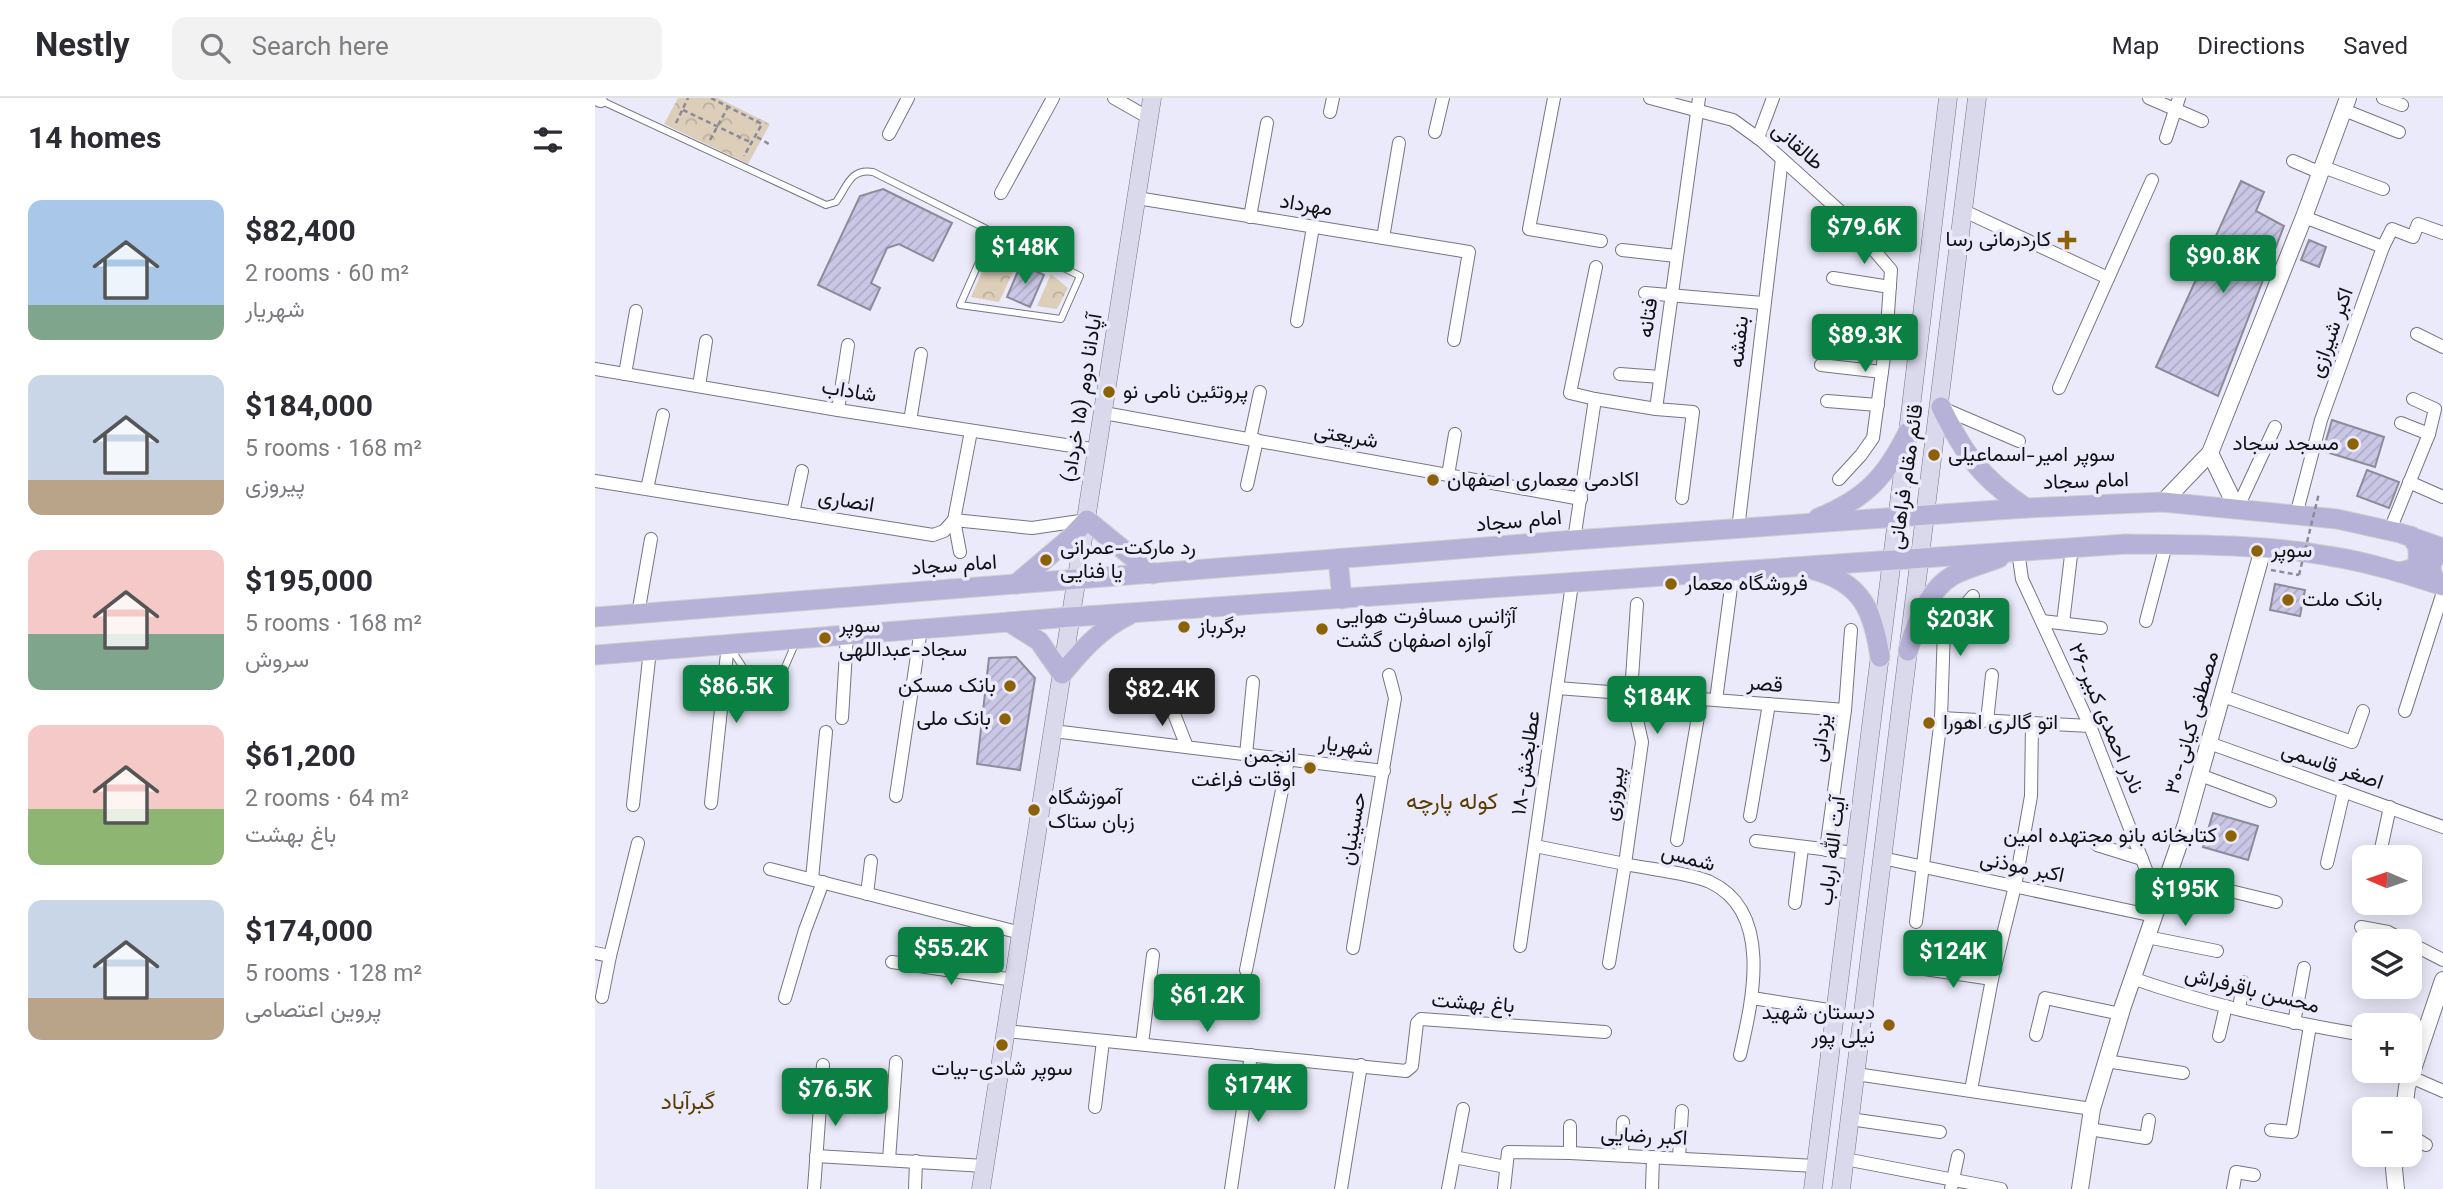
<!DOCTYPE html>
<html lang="en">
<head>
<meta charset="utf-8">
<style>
	body { margin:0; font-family:Georgia,Vazirmatn,serif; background:#f2f2f3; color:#2b2b33; height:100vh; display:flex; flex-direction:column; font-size:26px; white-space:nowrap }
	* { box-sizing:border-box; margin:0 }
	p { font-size:23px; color:#7c7c81 }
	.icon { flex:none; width:38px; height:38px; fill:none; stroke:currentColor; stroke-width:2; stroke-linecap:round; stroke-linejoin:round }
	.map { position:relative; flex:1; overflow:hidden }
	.details { display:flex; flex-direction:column; background:#fff; width:595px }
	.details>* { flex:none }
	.needle { width:46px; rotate:272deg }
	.buttons { position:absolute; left:1757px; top:747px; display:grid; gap:14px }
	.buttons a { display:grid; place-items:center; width:70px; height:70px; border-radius:14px; background:#fff; box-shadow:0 4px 18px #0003; font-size:35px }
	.price { position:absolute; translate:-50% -60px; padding:0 16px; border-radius:7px; background:#0b8043; color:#fff; font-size:23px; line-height:46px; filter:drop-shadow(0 2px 4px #0008) }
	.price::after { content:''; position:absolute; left:50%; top:42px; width:21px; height:16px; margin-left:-10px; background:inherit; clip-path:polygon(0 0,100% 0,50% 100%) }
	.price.selected { background:#222; color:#fff }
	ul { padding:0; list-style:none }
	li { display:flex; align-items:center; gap:21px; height:175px; padding:0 28px }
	li span { display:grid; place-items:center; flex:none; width:196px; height:140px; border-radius:14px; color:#555 }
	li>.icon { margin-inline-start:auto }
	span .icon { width:84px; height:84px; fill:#fffc; stroke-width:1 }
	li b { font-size:30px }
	h2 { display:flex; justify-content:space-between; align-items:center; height:84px; padding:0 28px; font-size:30px }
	header { display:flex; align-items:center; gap:42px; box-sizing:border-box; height:98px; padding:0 35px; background:#fff; border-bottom:2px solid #e1e1e2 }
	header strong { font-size:33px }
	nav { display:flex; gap:38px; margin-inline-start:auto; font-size:24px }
	.search { width:490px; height:63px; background:#f2f2f3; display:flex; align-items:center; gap:18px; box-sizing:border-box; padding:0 24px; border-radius:14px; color:#7c7c81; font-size:26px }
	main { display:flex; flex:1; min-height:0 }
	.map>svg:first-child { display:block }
</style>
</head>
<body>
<header>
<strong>Nestly</strong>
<div class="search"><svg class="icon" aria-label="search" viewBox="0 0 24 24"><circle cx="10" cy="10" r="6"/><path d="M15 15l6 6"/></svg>Search here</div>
<nav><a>Map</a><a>Directions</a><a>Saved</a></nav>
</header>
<main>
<section class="details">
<h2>14 homes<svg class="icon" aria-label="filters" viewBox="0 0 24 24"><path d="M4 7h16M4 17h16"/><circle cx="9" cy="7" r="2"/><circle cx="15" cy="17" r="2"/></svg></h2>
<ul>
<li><span style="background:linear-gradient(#a9c7e8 75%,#7fa58c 0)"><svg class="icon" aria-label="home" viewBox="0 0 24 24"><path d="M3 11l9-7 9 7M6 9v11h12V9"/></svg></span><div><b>$82,400</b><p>2 rooms · 60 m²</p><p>شهریار</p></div></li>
<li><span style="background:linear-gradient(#c9d6e8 75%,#b9a48a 0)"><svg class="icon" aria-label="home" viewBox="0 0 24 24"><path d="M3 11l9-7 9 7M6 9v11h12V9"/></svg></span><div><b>$184,000</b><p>5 rooms · 168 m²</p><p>پیروزی</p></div></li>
<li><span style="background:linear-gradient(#f6c9c9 60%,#7fa58c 0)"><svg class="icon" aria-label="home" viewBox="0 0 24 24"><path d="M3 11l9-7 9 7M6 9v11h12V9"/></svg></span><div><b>$195,000</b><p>5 rooms · 168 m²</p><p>سروش</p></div></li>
<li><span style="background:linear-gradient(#f6c9c9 60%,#8fb573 0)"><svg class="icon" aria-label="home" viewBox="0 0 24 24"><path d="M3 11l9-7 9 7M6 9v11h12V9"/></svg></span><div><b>$61,200</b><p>2 rooms · 64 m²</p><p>باغ بهشت</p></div></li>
<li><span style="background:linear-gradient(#c9d6e8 70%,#b9a48a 0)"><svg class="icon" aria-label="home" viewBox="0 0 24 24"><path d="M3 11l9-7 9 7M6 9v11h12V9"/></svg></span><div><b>$174,000</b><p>5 rooms · 128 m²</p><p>پروین اعتصامی</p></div></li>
</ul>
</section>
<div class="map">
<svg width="1848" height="1091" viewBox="0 0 1848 1091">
	<defs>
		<pattern id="park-crowns" width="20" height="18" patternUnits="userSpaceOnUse" patternTransform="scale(1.75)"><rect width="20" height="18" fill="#dcceb9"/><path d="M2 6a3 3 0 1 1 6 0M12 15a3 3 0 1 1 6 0" fill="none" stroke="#bcb09e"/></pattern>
		<pattern id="building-hatch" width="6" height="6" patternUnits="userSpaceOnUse" patternTransform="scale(1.75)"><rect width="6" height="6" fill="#c9c7e5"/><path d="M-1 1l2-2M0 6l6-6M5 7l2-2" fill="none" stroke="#acaac4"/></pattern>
	</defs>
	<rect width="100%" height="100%" fill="#ebeafa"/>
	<g fill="url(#park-crowns)">
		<polygon points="83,0 123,0 175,26 153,66 69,26"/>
		<polygon points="408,150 425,159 404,204 376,199 395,156"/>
		<polygon points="456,176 473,190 462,211 442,208"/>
	</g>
	<g fill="url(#building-hatch)" stroke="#8c8b9a" stroke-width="2">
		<polygon points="1646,83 1669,94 1661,113 1689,128 1623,298 1561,269"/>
		<polygon points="288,91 357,125 338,163 304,146 292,150 276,185 285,190 275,212 223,187 265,98"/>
		<polygon points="1714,142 1731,149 1724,169 1706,162"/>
		<polygon points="426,166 449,177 435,209 412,199"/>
		<polygon points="1737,322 1789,339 1780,369 1728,353"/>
		<polygon points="1772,372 1804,384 1794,410 1762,398"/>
		<polygon points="1680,486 1710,492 1705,518 1675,512"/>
		<polygon points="421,559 440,580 425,672 382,666 394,560"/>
		<polygon points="1618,715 1663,728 1653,762 1608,749"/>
	</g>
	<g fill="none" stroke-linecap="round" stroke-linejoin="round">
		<defs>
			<g id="service">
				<path d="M7,3L231,107L241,104C252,89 255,70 278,74L485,178L466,221L365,207L397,135"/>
				<polyline points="136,551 157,583 184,583 200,546"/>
			</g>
			<g id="minor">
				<polyline points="519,0 554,20"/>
				<polyline points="959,0 934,131 1006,143"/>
				<polyline points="1055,0 1138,22 1167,43 1248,116 1296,172 1291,244 1278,340 1266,357 1244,381"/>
				<polyline points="1554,0 1607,23"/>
				<polyline points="1788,0 1807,7"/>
				<polyline points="0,1 6,3"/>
				<polyline points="1749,12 1804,34"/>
				<polyline points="735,14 738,0"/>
				<polyline points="840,34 848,0"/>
				<polyline points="294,36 313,0"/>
				<polyline points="1163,40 1178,0"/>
				<polyline points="1571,40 1584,0"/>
				<polyline points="1698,63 1726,75"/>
				<polyline points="1728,69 1788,91"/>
				<polyline points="406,95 458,0"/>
				<polyline points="542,100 874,154 859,242"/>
				<polyline points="1367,112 1513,180"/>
				<polyline points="655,119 672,25"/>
				<polyline points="788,140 804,45"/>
				<polyline points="1788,149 1797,131 1818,139 1823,126 1848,135"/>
				<polyline points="1027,152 1081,158"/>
				<polyline points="1238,180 1295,189"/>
				<polyline points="1050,195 1168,205"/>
				<polyline points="702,223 718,129"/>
				<polyline points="1243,224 1292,232"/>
				<polyline points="1822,236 1848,249"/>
				<polyline points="1226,267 1287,274"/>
				<polyline points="0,271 243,312 503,352"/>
				<polyline points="30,276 41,213"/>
				<polyline points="1025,276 1065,279"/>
				<polyline points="104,288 111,243"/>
				<polyline points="1464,290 1557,82"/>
				<polyline points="1000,301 1061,311"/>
				<polyline points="1818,301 1840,311 1834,336"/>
				<polyline points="1232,303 1283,307"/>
				<polyline points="1347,310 1424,343"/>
				<polyline points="243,312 253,247"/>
				<polyline points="509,315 986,401"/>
				<polyline points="315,323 326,256"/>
				<polyline points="655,341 665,294"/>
				<polyline points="853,377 860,336"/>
				<polyline points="0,383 338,437 349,433 359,422 437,430 492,422"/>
				<polyline points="1814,384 1848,399"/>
				<polyline points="652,387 662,342"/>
				<polyline points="52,391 68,317"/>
				<polyline points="1087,400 1098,314 1061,311 1104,0"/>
				<polyline points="1642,411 1680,329"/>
				<polyline points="198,415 207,373"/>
				<polyline points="1701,417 1726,322 1788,149 1709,119"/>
				<polyline points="1143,431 1187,61"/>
				<polyline points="1795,432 1834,336 1806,325"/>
				<polyline points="979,442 1000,301 975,295 1001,169"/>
				<polyline points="1423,453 1427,481 1495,628 1564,805"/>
				<polyline points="365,454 359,422 376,333"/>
				<polyline points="43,516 56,441"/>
				<polyline points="1447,523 1506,530"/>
				<polyline points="1551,523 1571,447"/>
				<polyline points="1468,525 1477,449"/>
				<polyline points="962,590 1250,612"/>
				<polyline points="572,598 592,649"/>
				<polyline points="1628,598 1757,644 1768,613"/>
				<polyline points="1121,602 1138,474"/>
				<polyline points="1810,613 1848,494"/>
				<polyline points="247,620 252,537"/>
				<polyline points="1346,620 1495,628"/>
				<polyline points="1392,623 1397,577"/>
				<polyline points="458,633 789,673"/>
				<polyline points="1614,645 1848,729"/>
				<polyline points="651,657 658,584"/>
				<polyline points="1605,677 1675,703"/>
				<polyline points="301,698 326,531"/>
				<polyline points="116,705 133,546"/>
				<polyline points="38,707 55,552"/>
				<polyline points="1155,718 1174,606"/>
				<polyline points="1082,742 1106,601"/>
				<polyline points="1161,743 1260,755"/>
				<polyline points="1502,747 1547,761"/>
				<polyline points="940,748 1030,766 1047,644 1036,595 1042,506"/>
				<polyline points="1231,752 1250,612 1256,532"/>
				<polyline points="1287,760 1559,818"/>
				<polyline points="1784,760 1795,709"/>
				<polyline points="1732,765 1749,693"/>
				<polyline points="175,771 426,835"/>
				<polyline points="1573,778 1681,804"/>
				<polyline points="217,781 231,634"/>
				<polyline points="272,796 276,763"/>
				<polyline points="1200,805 1207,750"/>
				<polyline points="1774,806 1774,805"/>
				<polyline points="1321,824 1346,620 1349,532 1378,498"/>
				<polyline points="1766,829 1793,834 1812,844"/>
				<polyline points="1552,839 1622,853"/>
				<polyline points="1815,845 1848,862"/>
				<polyline points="925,848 977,486"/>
				<polyline points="758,850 800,600 794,577"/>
				<polyline points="0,855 15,858"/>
				<polyline points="297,864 419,882"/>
				<path d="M1014,865L1030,766C1053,771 1096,775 1115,784C1179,814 1157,904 1145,957"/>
				<polyline points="1323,870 1397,881"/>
				<polyline points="651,872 693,662"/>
				<path d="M1537,880C1613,907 1691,924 1769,937"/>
				<polyline points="7,899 15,858 43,745"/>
				<polyline points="190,900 210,832 228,784"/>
				<polyline points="1157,900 1240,913"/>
				<polyline points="1644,911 1648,884"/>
				<polyline points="1699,925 1709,870"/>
				<polyline points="411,933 811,973 817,968 822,925 826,921 1010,934"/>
				<polyline points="1441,937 1450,900 1526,916"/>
				<polyline points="1624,938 1631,908"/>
				<polyline points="547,946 558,857"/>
				<polyline points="1511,963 1588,975"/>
				<polyline points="1261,976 1497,1011"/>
				<polyline points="1816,979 1848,993"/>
				<polyline points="1376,992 1397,881 1420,788 1436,698 1437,625"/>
				<polyline points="500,1009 508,943"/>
				<polyline points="1255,1021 1345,1034"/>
				<polyline points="1494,1031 1551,1040 1554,1022"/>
				<polyline points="1676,1032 1697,1034 1715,928"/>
				<polyline points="1815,1037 1831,1047"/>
				<polyline points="975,1055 975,1028"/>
				<polyline points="1027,1057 1028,1024"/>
				<polyline points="221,1058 390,1068"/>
				<polyline points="859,1059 911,1069"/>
				<polyline points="1084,1059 1087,1013"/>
				<polyline points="1250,1061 1406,1091"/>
				<polyline points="294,1062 301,964"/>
				<polyline points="219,1091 228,967"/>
				<polyline points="320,1091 321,1063"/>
				<polyline points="636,1091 656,957"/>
				<polyline points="746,1091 766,967"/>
				<polyline points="853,1091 868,1011"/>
				<polyline points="909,1091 913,1054 975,1055 1221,1068"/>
				<polyline points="1057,1091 1058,1059"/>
				<polyline points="1356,1091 1363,1058"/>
				<polyline points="1638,1091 1641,1074 1659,1077"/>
			</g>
			<g id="tertiary">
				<polyline points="1615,355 1642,411"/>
				<polyline points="1568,404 1615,355 1709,119 1753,0"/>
				<polyline points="1809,1012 1812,989 1848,882"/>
				<polyline points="1485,1091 1497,1011 1528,908 1591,726 1668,451"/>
				<polyline points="1801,1091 1799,1071 1801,1057"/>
			</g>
			<g id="secondary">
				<polyline points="386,1091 557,0"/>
				<polyline points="1218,1091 1313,334 1353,0"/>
				<polyline points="1246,1091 1382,0"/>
			</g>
			<g id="primary">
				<path d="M1346,309C1369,356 1386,380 1431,410"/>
				<path d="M1223,420C1270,401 1291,379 1313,334"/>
				<polyline points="743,461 747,501"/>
				<path d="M1219,472C1267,485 1278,512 1285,559"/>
				<polyline points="1804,474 1817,471 1823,465 1823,449 1816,438"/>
				<polyline points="421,486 474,441 492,422 558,476"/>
				<path d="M1844,486C1833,475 1833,461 1848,454"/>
				<polyline points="0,519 979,442 1431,410 1519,406 1568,404 1742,421 1805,435 1848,450"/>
				<path d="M414,524L444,543L467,576C487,552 505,531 534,517"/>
				<path d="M1313,553C1320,527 1332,493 1357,478C1371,470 1389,466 1404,460"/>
				<path d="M0,557L476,519L1531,446C1598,447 1668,446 1734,458C1773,464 1811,476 1848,488"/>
			</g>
		</defs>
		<use href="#service" stroke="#767583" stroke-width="8"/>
		<use href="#minor" stroke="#767583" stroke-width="14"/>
		<use href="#tertiary" stroke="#767583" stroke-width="18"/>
		<use href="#secondary" stroke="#767583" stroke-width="19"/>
		<use href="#primary" stroke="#cfcfd0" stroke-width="21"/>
		<g stroke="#8b8a96" stroke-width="2.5" stroke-dasharray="5 3.5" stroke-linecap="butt">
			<polyline points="116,0 167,26 149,58"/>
			<polyline points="88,12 157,45"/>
			<polyline points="81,25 93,0"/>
			<polyline points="162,39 174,46"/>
			<polyline points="115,42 133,9"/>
			<polyline points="1676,472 1704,477"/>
		</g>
		<use href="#service" stroke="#fff" stroke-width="6"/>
		<use href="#minor" stroke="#fff" stroke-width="12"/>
		<use href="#tertiary" stroke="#fff" stroke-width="16"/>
		<use href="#secondary" stroke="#dad8eb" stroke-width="18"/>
		<use href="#primary" stroke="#b6b1d7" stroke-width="19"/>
		<polyline stroke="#8b8a96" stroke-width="2.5" stroke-dasharray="5 3.5" stroke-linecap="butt" points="1704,477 1724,395"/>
	</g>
	<g fill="#8d6106" stroke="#ebeafa" stroke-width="2.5">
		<path d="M1468.5 131.5h7v7h7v7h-7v7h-7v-7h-7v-7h7z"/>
		<circle cx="514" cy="294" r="7"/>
		<circle cx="1758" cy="346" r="7"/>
		<circle cx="1339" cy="357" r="7"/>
		<circle cx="838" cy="382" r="7"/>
		<circle cx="1662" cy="453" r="7"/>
		<circle cx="451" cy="462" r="7"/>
		<circle cx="1076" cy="486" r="7"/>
		<circle cx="1693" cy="502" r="7"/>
		<circle cx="589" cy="529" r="7"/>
		<circle cx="727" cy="531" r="7"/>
		<circle cx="230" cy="540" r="7"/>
		<circle cx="415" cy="588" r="7"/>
		<circle cx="410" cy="621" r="7"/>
		<circle cx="1334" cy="625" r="7"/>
		<circle cx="715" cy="670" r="7"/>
		<circle cx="439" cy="712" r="7"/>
		<circle cx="1636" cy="738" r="7"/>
		<circle cx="1294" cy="927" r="7"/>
		<circle cx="407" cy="947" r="7"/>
	</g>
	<g text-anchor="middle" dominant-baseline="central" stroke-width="7" stroke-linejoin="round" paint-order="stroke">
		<g font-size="21" fill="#111016" stroke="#ebeafa">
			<text transform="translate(1202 49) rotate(41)">طالقانی</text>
			<text transform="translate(711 108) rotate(9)">مهرداد</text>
			<text transform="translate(1054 220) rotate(-82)">فتانه</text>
			<text transform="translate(1737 235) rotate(-70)">اکبر شیرازی</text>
			<text transform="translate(1145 244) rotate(-84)">بنفشه</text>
			<text transform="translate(254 294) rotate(9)">شاداب</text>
			<text transform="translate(488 300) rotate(-81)">آپادانا دوم (۱۵ خرداد)</text>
			<text transform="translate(751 339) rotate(10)">شریعتی</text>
			<text transform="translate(1312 379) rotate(-82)">قائم مقام فراهانی</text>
			<text transform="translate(1491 384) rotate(-2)">امام سجاد</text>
			<text transform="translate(251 404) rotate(9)">انصاری</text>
			<text transform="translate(924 424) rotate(-5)">امام سجاد</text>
			<text transform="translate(359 468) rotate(-4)">امام سجاد</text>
			<text transform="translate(1170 587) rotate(5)">قصر</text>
			<text transform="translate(1510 621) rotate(67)">۲۶-نادر احمدی کبیر</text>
			<text transform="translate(1598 625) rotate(-74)">۳۰-مصطفی کیانی</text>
			<text transform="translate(1227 640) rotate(-82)">یزدانی</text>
			<text transform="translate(751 649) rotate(7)">شهریار</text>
			<text transform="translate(932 665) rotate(-82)">۱۸-عطابخش</text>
			<text transform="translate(1737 669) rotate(19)">اصغر قاسمی</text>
			<text transform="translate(1020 696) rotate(-82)">پیروزی</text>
			<text transform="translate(759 731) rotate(-80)">حسینیان</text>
			<text transform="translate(1238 753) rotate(-83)">آیت الله ارباب</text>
			<text transform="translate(1093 761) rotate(15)">شمس</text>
			<text transform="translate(1427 770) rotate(12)">اکبر موذنی</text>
			<text transform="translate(1657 893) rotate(14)">محسن باقرفراش</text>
			<text transform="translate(878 906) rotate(4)">باغ بهشت</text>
			<text transform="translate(1049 1039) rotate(3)">اکبر رضایی</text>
		</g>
		<g font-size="21" fill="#111016" stroke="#ebeafa" text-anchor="start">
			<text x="1456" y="142" text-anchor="end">کاردرمانی رسا</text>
			<text x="528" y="294">پروتئین نامی نو</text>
			<text x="1744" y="346" text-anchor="end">مسجد سجاد</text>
			<text x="1353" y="357">سوپر امیر-اسماعیلی</text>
			<text x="852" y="382">اکادمی معماری اصفهان</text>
			<text x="465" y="450">رد مارکت-عمرانی<tspan x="465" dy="24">یا فنایی</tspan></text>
			<text x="1676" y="453">سوپر</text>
			<text x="1090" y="486">فروشگاه معمار</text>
			<text x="1707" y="502">بانک ملت</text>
			<text x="741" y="519">آژانس مسافرت هوایی<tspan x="741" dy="24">آوازه اصفهان گشت</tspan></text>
			<text x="244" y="528">سوپر<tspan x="244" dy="24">سجاد-عبداللهی</tspan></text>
			<text x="603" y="529">برگرباز</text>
			<text x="401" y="588" text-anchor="end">بانک مسکن</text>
			<text x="396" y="621" text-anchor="end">بانک ملی</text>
			<text x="1348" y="625">اتو گالری اهورا</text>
			<text x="701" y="658" text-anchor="end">انجمن<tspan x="701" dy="24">اوقات فراغت</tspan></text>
			<text x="453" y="700">آموزشگاه<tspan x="453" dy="24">زبان ستاک</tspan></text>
			<text x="1622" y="738" text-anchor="end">کتابخانه بانو مجتهده امین</text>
			<text x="1280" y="915" text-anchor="end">دبستان شهید<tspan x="1280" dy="24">نیلی پور</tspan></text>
			<text x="407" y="971" text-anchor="middle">سوپر شادی-بیات</text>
		</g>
		<g font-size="23" fill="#5a3c00" stroke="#ebeafa">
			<text x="857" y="705">کوله پارچه</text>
			<text x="93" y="1005">گبرآباد</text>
		</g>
	</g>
</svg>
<div class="buttons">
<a><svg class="needle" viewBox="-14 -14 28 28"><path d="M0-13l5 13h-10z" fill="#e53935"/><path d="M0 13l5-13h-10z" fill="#7c7c81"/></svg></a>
<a><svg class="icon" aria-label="layers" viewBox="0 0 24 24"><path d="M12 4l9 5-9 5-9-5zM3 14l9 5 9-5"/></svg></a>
<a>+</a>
<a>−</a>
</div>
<b class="price" style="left:1269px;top:168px">$79.6K</b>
<b class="price" style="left:430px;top:188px">$148K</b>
<b class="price" style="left:1628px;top:197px">$90.8K</b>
<b class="price" style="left:1270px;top:276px">$89.3K</b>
<b class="price" style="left:1365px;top:560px">$203K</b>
<b class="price" style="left:141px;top:627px">$86.5K</b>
<b class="price selected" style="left:567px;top:630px">$82.4K</b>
<b class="price" style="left:1062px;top:638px">$184K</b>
<b class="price" style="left:1590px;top:830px">$195K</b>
<b class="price" style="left:356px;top:889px">$55.2K</b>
<b class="price" style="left:1358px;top:892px">$124K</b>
<b class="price" style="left:612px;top:936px">$61.2K</b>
<b class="price" style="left:663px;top:1026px">$174K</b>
<b class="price" style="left:240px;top:1030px">$76.5K</b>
</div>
</main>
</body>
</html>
